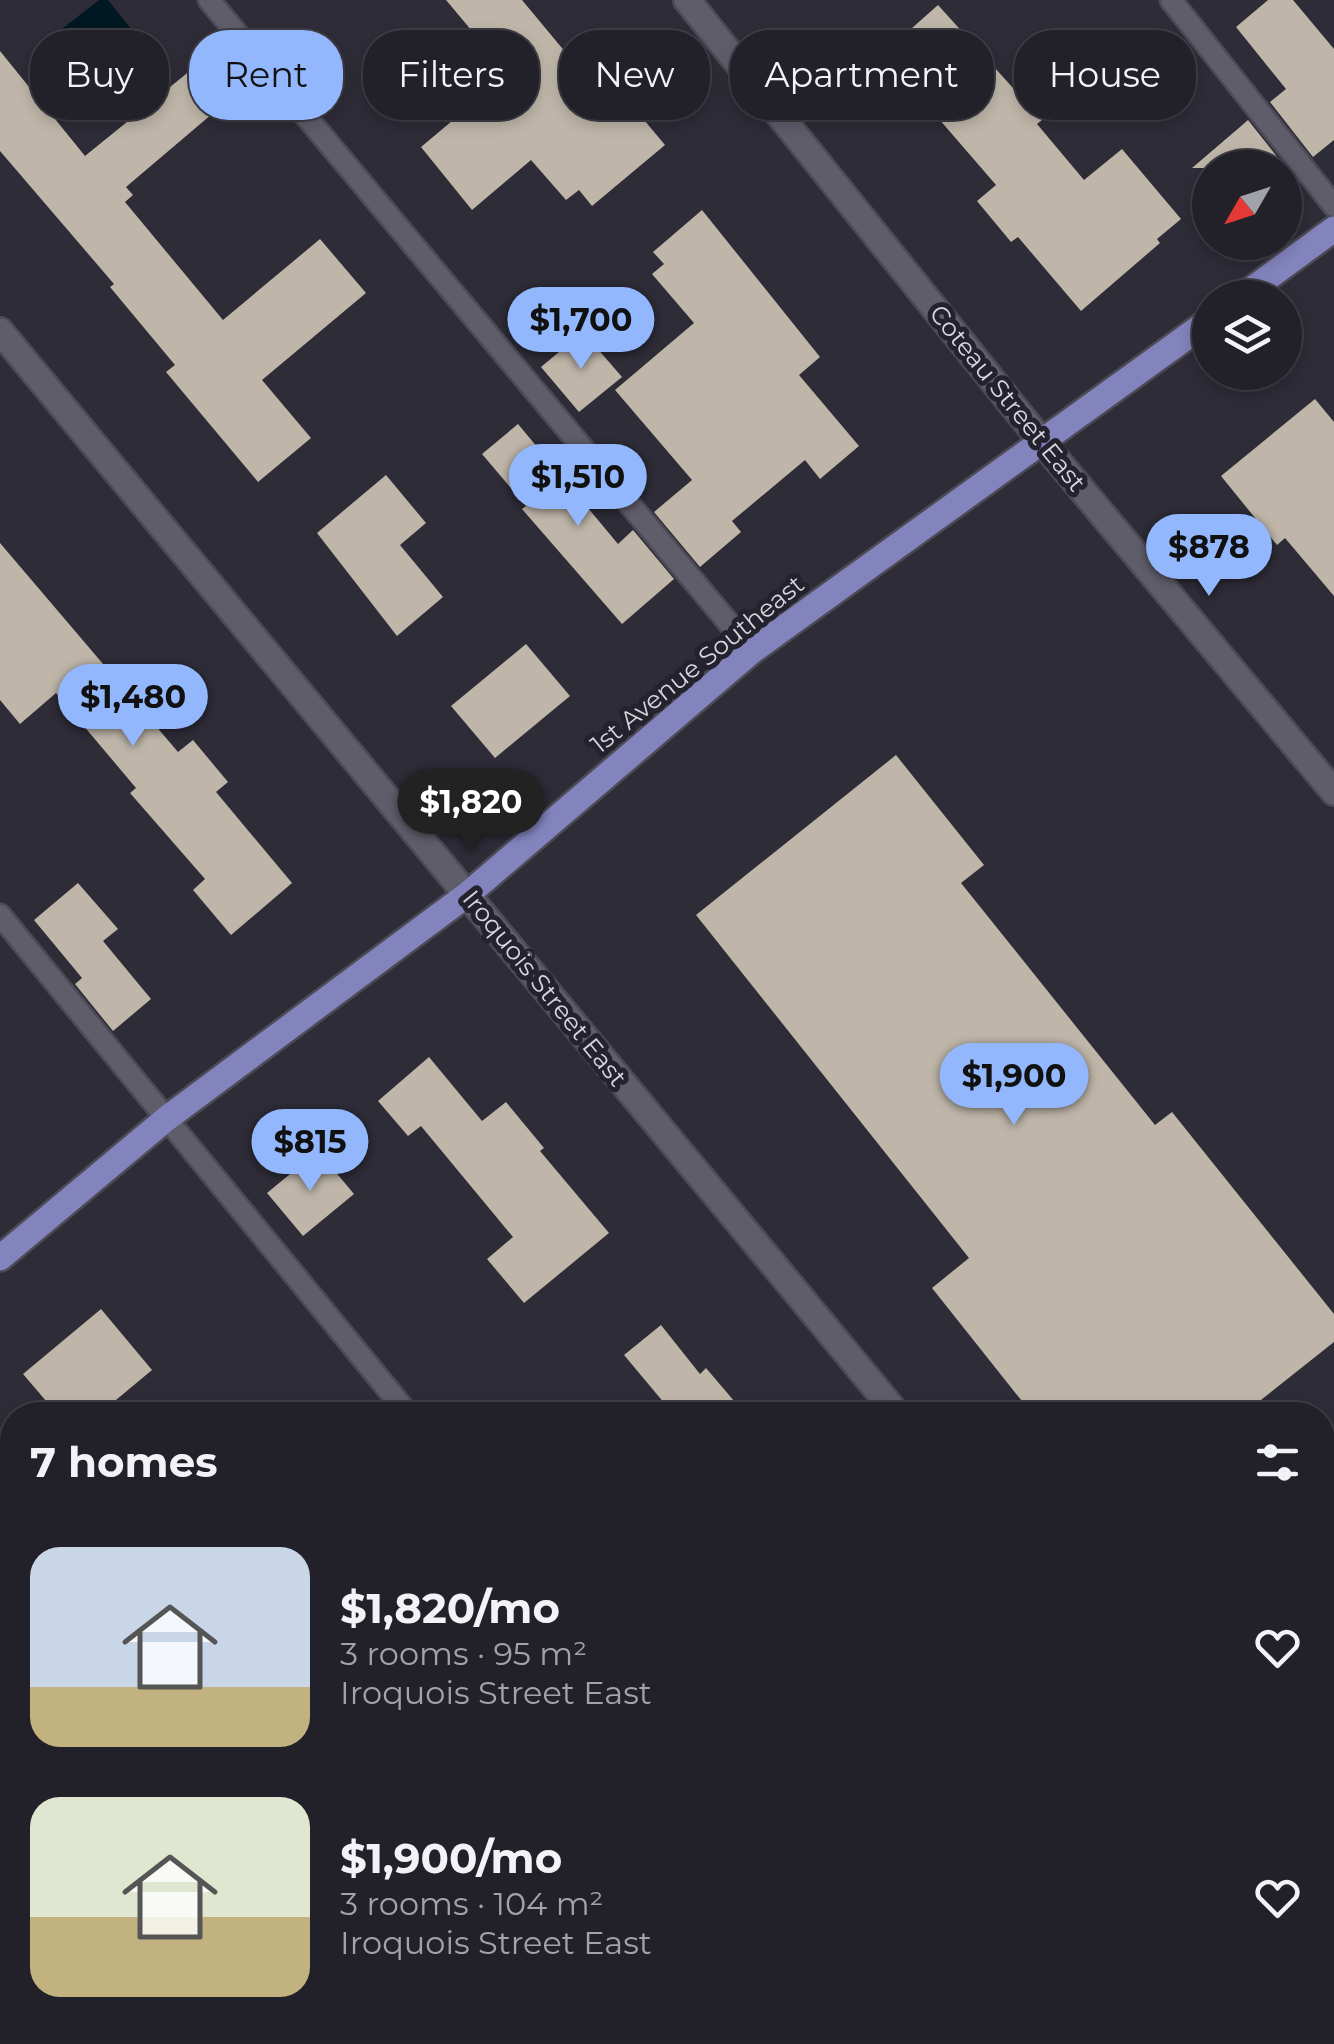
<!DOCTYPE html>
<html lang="en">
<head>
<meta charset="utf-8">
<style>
	body { margin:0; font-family:Montserrat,sans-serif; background:#2a2931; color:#f1f3f6; height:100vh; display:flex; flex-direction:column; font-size:38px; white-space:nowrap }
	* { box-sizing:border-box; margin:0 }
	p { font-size:32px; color:#a2a3a8 }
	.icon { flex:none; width:55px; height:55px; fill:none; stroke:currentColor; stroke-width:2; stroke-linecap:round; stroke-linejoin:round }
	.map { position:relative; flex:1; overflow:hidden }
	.sheet { position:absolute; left:0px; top:1402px; width:1335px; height:642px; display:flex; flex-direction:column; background:#222129; border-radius:40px 40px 0 0; box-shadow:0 5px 15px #0003,0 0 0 2px #3f3e46 }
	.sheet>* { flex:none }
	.top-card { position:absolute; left:30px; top:30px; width:1275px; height:90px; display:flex; gap:20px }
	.needle { width:65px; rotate:231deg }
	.buttons { position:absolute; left:1192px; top:150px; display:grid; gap:20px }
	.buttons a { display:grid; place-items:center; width:110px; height:110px; border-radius:50%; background:#222129; box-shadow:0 5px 15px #0003,0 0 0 2px #3f3e46; font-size:50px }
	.price { position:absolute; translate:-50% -85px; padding:0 22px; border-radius:35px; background:#92b7fd; color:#111; font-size:32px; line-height:65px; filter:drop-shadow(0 2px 5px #0008) }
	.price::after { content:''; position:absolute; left:50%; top:60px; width:30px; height:22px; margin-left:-15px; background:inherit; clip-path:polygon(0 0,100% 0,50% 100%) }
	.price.on { background:#222; color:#fff }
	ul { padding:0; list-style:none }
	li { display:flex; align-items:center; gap:30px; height:250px; padding:0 30px }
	li span { display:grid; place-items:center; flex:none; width:280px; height:200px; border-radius:30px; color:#555 }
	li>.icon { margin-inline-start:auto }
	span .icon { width:120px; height:120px; fill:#fffc; stroke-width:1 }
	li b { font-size:42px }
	h2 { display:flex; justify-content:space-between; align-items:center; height:120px; padding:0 30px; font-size:42px }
	.tag { padding:0 35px; border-radius:40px; background:#222129; box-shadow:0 5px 15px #0003,0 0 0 2px #3f3e46; font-size:35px; line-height:90px }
	.tag.on { background:#92b7fd; color:#111 }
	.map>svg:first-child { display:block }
</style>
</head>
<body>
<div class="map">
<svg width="1334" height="2044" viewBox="0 0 1334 2044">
	<rect width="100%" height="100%" fill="#2d2c37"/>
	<polygon fill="#001823" points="99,0 108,0 135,34 75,82 44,43"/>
	<g fill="#bfb6a9">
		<polygon points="446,0 522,0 616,113 629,102 665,145 592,206 579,190 566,200 531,160 472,210 421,147 508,74"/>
		<polygon points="1268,0 1293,0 1334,49 1334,140 1313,157 1270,102 1286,89 1236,27"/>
		<polygon points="938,5 1042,120 1037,124 1084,180 1122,149 1181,219 1157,239 1160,243 1081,311 1018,237 1011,242 977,201 996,185 926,104 937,94 894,44"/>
		<polygon points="0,51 85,156 202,61 232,97 126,187 133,195 125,202 223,320 320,239 366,293 262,380 311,438 258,482 166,372 175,365 110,287 114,284 0,151"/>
		<polygon points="1248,120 1286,168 1192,168 1240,127"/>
		<polygon points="702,210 820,357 799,375 859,446 820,479 805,460 732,521 741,532 700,567 654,512 692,480 615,390 694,323 652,274 664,264 653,252"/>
		<polygon points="583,332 622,377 579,412 541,367"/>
		<polygon points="1315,399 1334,422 1334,596 1285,538 1277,545 1221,476"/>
		<polygon points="518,424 618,544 633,530 674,579 622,624 522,509 526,506 482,454"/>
		<polygon points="386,475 426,523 400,545 443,597 397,636 317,533"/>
		<polygon points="0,543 178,752 193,740 228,782 216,792 292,883 231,935 193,890 205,879 130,793 136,788 56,693 20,724 0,700"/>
		<polygon points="526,644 570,696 495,758 451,706"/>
		<polygon points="896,755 984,865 961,883 1155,1125 1172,1112 1334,1314 1334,1342 1242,1415 1033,1415 932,1288 969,1258 696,915"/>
		<polygon points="78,883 118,929 103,941 151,999 113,1031 75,984 82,978 34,920"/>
		<polygon points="429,1057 482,1121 506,1102 544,1148 540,1151 609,1233 524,1303 487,1259 513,1237 421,1126 408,1136 378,1101"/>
		<polygon points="318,1151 354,1194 303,1236 267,1193"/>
		<polygon points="101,1309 152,1370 98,1415 58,1415 23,1374"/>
		<polygon points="661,1325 700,1374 706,1368 746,1415 652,1415 665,1404 624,1355"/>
	</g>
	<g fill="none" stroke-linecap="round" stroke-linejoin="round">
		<defs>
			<g id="service">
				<polyline points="209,0 752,651"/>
				<polyline points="1171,0 1334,206"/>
				<polyline points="0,915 409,1415"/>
				<polyline points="612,2044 625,2032"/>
			</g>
			<g id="minor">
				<polyline points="687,0 1042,442"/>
				<polyline points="0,331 898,1415"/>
				<polyline points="1322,1944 1334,1959"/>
			</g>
			<g id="tertiary">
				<polyline points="1042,442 1334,792"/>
				<polyline points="0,1515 12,1530"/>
				<polyline points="425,2032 435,2044"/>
			</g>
			<g id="primary">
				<polyline points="1240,298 1334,229"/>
				<polyline points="0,1258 166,1119 468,894 752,651 1210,320"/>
				<polyline points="1322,1993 1334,1983"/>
				<polyline points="1259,2044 1273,2032"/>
			</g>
		</defs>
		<use href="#service" stroke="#4c4a54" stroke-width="25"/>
		<use href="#minor" stroke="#4c4a54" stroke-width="30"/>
		<use href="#tertiary" stroke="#4c4a54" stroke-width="30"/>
		<use href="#primary" stroke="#4c4a54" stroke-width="30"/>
		<use href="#service" stroke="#5f5d6a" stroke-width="20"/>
		<use href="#minor" stroke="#5f5d6a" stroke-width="25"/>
		<use href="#tertiary" stroke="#5f5d6a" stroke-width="25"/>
		<use href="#primary" stroke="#8383be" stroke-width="25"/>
	</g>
	<g text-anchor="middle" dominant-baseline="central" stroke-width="10" stroke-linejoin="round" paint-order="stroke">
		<g font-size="25" fill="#d7d6de" stroke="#24222d">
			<text transform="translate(1008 398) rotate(51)">Coteau Street East</text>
			<text transform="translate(697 664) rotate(-39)">1st Avenue Southeast</text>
			<text transform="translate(545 988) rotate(51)">Iroquois Street East</text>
		</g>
	</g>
</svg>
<div class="buttons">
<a><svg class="needle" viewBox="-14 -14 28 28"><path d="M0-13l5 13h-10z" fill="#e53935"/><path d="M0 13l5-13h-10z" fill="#a2a3a8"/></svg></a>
<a><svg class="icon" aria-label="layers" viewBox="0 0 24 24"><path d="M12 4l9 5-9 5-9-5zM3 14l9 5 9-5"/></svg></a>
</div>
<b class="price" style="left:581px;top:372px">$1,700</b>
<b class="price" style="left:578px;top:529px">$1,510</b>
<b class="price" style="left:1209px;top:599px">$878</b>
<b class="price" style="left:133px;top:749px">$1,480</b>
<b class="price on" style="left:471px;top:854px">$1,820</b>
<b class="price" style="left:1014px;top:1128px">$1,900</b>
<b class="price" style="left:310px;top:1194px">$815</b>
<div class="top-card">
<a class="tag">Buy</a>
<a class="tag on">Rent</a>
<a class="tag">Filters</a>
<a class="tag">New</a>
<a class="tag">Apartment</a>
<a class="tag">House</a>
</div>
<section class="sheet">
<h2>7 homes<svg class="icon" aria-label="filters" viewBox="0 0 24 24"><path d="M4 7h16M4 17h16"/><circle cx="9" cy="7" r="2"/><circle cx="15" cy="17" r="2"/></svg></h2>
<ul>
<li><span style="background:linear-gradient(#c9d6e8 70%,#c2b280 0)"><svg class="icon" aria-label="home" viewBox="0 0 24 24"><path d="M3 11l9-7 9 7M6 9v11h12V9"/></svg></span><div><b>$1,820/mo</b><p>3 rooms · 95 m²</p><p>Iroquois Street East</p></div><svg class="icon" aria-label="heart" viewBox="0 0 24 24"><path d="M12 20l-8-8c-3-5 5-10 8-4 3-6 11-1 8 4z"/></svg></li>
<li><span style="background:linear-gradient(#dfe7d0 60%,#c2b280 0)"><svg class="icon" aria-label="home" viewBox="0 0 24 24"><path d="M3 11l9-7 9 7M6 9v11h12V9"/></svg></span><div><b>$1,900/mo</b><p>3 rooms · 104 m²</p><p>Iroquois Street East</p></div><svg class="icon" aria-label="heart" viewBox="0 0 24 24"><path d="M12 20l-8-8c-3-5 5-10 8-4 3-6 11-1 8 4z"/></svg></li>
</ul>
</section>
</div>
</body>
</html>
